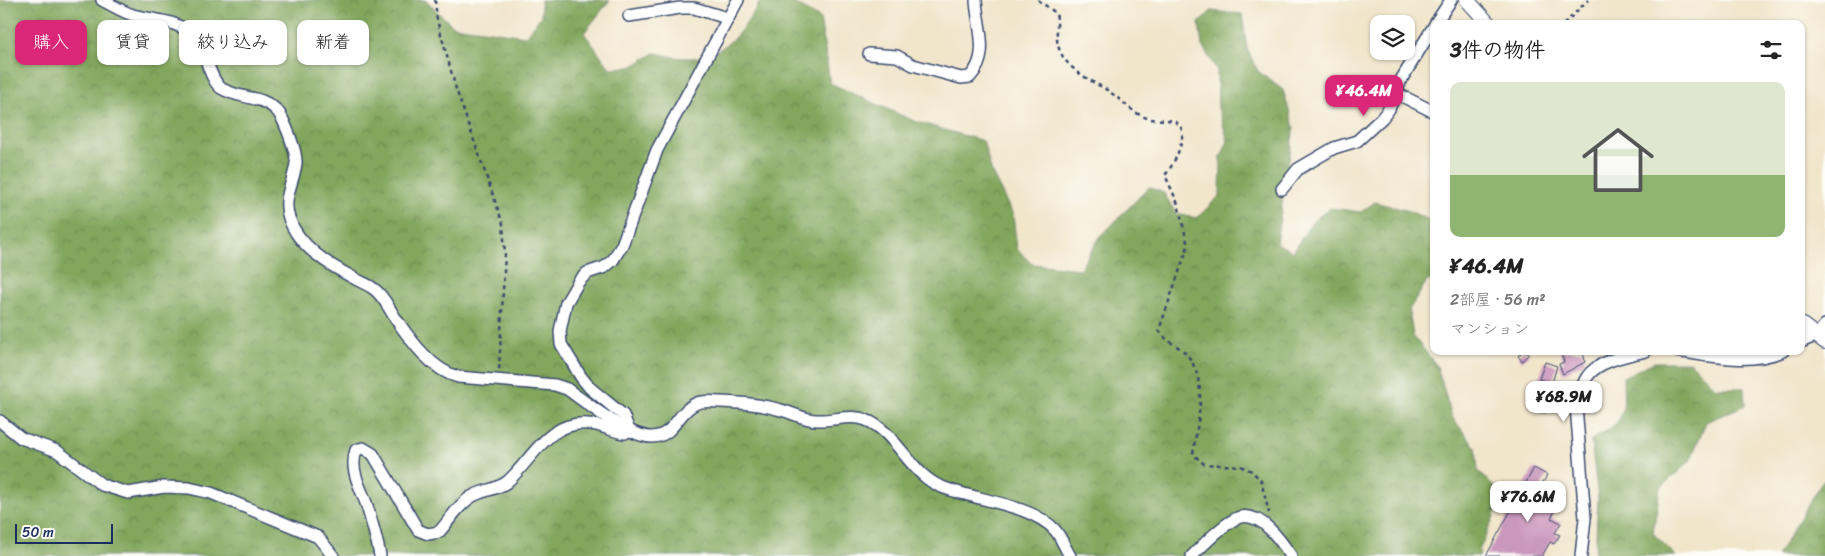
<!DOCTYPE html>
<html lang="ja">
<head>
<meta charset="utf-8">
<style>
	body { margin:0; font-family:Sriracha,"Klee One",sans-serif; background:#f6f6f6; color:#222; height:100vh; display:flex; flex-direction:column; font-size:19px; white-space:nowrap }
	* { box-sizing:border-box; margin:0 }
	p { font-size:16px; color:#767676 }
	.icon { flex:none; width:28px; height:28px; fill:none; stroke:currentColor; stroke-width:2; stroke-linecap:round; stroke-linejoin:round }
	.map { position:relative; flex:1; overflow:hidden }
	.drawer { position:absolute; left:1430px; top:20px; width:375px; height:335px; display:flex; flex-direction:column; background:#fff; border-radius:10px; box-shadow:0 1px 4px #0004 }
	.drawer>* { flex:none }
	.banner { position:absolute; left:15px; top:20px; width:475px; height:45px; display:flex; gap:10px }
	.fabs { position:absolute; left:1370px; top:15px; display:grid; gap:10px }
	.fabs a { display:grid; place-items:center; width:45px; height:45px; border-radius:10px; background:#fff; box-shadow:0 1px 4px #0004; font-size:25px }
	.scale { position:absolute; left:15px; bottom:12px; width:98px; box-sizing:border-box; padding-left:5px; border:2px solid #1b2f5e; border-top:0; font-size:14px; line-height:18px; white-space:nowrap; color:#1b2f5e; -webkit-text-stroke:4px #fdfcf7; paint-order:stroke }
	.price { position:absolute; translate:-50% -42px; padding:0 11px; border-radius:10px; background:#fff; color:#222; font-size:16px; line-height:32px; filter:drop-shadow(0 1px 2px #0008) }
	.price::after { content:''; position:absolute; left:50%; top:30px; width:15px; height:11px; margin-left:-8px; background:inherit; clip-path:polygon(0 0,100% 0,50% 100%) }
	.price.on { background:#db2777; color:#fff }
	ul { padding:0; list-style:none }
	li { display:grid; align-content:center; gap:10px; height:265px; padding:0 20px }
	li span { display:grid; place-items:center; height:155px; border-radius:10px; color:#555 }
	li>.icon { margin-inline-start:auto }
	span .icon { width:90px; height:90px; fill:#fffc; stroke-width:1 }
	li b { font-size:21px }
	h2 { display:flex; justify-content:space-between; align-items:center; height:60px; padding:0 20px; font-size:21px }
	.pill { padding:0 18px; border-radius:10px; background:#fff; box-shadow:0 1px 4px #0004; font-size:18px; line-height:45px }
	.pill.on { background:#db2777; color:#fff }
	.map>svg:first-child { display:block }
</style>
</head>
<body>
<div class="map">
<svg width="1825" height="556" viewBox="0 0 1825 556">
	<defs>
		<pattern id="forest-crowns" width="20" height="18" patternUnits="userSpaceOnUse" patternTransform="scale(1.25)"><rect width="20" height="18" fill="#81a65c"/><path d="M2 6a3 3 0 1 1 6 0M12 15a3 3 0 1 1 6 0" fill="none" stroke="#69884f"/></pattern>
	</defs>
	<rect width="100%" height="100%" fill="#fdfcf7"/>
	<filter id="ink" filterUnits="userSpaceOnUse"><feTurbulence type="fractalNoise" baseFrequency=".02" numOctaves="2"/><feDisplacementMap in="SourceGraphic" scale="10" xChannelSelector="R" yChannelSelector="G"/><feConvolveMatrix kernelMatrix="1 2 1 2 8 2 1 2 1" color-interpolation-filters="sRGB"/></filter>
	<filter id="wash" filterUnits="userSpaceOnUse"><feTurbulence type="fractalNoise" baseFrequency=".0096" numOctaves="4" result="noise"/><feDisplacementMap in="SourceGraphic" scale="20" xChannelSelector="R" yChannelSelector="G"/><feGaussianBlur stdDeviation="1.12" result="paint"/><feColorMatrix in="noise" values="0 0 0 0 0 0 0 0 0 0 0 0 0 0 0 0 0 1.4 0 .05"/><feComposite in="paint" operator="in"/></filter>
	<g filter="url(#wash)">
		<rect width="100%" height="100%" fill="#f1e5ca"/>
		<g fill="url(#forest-crowns)" stroke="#4e6a5d">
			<path d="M0,0H425L453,26L526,36L541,16V0H610L584,33L610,68L631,67L655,53C664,54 675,58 685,58C724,59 744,30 761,0H789L820,18L830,83L914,121L983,141L992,173L1013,215L1017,249L1032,264L1080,269L1100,237L1149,187L1164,193L1176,214L1197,218L1220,195L1221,157L1228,141L1218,108L1217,70L1202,46L1199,23L1211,11L1242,14L1247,49L1258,71L1283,90L1294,127L1276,243L1293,252L1311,223L1330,208L1361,212L1375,202L1409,211L1434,222V279L1427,281L1409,310L1413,336L1437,366L1452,417L1476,448L1478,470L1498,491L1495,514L1479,551L1480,556H0Z"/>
			<path d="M1654,362H1690L1716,388H1744L1745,405L1706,422L1690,461L1660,488L1653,533L1676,556H1595L1598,498L1591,440C1627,420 1624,417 1623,377Z"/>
			<polygon points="1825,481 1825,556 1777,556 1822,482"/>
		</g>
		<g id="blocks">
			<g fill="#cb98bd">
				<polygon points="1523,351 1529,354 1522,361 1518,356"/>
				<polygon points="1560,351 1583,351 1585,362 1563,374 1559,364 1564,362"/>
				<polygon points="1545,362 1557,366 1552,383 1539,379"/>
				<polygon points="1541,384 1557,390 1545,413 1532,407"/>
				<polygon points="1534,468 1547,475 1539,490 1560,502 1551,518 1561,523 1555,533 1560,535 1554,544 1550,542 1542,556 1486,556"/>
			</g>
		</g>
	</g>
	<g filter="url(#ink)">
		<use href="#blocks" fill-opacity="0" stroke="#3b4a6e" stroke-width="1"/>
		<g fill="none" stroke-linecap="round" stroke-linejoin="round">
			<defs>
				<g id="minor">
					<path d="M102,0C112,5 123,12 133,15C156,21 178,19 195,38C206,51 209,79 221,88C239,100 264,94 279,113C285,122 297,152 296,163C294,182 282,198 289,218C298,246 329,265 354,278C360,282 368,284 374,289C384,296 389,309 396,319C411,341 432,370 458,377L555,385L567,389C587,403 628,437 652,437C675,436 677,412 695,404C702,400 713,402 721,402C742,403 761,404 781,410C793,413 805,420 817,420C833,421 851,414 866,420C897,432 910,475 942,487C974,500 1031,504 1055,530C1061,537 1065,548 1070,556"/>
					<polyline points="629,16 680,8 694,8 727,18"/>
					<polyline points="1435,24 1451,0"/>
					<path d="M869,54L897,56L913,65L961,78L970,77C991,55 977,26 976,0"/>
					<polyline points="1396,93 1434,112"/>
					<polyline points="1282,189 1298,169 1334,148 1357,141 1382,118 1389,109 1401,80 1434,26"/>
					<polyline points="1801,342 1817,335 1825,325"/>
					<path d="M1676,351C1712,356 1749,365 1783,351"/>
					<polyline points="0,421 21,438 57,451 102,485 128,493 164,487 189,488 211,493 318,537 333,556"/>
					<polyline points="629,430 623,415 590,388 581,377 561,344 560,331 566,303 579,281 587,273 605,267 613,260 622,245 657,150 738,0"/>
					<path d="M380,556C377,539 372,523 367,506C361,487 349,471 356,450L363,448L373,454L418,530L428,534L439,532C450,520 457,506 471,497C483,490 496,490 507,482C533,459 547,421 588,424C601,424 613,432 625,433"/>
					<path d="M1192,556C1202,546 1228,519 1241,517C1262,513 1281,541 1291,556"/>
					<path d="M1581,556L1585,518L1576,406C1579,397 1581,386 1587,377C1597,361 1628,355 1646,351"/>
				</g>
				<g id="tertiary">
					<polyline points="1467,0 1489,24"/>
					<polyline points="1801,324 1825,342"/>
				</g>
			</defs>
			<use href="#minor" stroke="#3b4a6e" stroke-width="14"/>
			<use href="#tertiary" stroke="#3b4a6e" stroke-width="16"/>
			<g stroke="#3b4a6e" stroke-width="2.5" stroke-dasharray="4 4" stroke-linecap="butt">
				<polyline points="435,0 437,20 456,89 503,224 505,253 499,370"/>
				<path d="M1038,0L1056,13C1059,26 1054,38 1060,51C1063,58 1068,64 1074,69C1084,78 1098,84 1110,92C1123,101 1135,116 1151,119C1160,121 1174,117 1180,126C1188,136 1173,167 1165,175L1178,204L1188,246L1159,330C1167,344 1180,345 1188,356C1209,384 1197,423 1193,454L1204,464L1240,466L1252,471L1261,481L1269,513"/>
				<polyline points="1564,24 1588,0"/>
			</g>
			<use href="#minor" stroke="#fff" stroke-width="11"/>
			<use href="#tertiary" stroke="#fff" stroke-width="14"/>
		</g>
	</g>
</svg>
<div class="fabs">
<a><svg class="icon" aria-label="layers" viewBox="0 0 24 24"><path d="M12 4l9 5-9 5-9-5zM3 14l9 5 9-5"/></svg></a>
</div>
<div class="scale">50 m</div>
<b class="price on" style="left:1364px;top:117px">¥46.4M</b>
<b class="price" style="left:1564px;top:423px">¥68.9M</b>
<b class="price" style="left:1528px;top:523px">¥76.6M</b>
<div class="banner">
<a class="pill on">購入</a>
<a class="pill">賃貸</a>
<a class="pill">絞り込み</a>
<a class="pill">新着</a>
</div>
<section class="drawer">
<h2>3件の物件<svg class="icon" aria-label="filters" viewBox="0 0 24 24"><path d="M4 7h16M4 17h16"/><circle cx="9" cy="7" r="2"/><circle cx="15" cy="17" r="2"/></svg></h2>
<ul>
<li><span style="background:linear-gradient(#dfe7d0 60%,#8fb573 0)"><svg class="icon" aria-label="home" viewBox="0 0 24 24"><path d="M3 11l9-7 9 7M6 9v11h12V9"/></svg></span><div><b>¥46.4M</b><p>2部屋 · 56 m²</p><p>マンション</p></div></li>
</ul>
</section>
</div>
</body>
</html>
